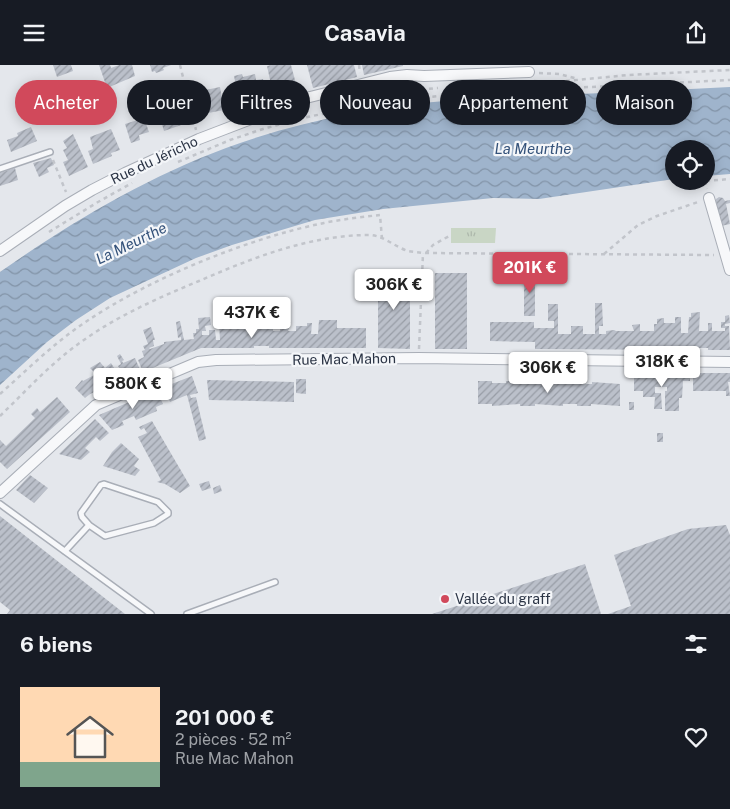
<!DOCTYPE html>
<html lang="fr">
<head>
<meta charset="utf-8">
<style>
	body { margin:0; font-family:"Public Sans",sans-serif; background:#20242c; color:#f1f3f6; height:100vh; display:flex; flex-direction:column; font-size:19px; white-space:nowrap }
	* { box-sizing:border-box; margin:0 }
	p { font-size:16px; color:#9ea1a6 }
	.icon { flex:none; width:28px; height:28px; fill:none; stroke:currentColor; stroke-width:2; stroke-linecap:round; stroke-linejoin:round }
	.map { position:relative; height:549px; overflow:hidden }
	.details { display:flex; flex-direction:column; background:#171b24; flex:1 }
	.details>* { flex:none }
	.hud { position:absolute; left:15px; top:15px; width:700px; height:45px; display:flex; gap:10px }
	.fabs { position:absolute; left:665px; top:75px; display:grid; gap:10px }
	.fabs a { display:grid; place-items:center; width:50px; height:50px; border-radius:50%; background:#171b24; box-shadow:0 2px 12px #0003; font-size:25px }
	.price { position:absolute; translate:-50% -42px; padding:0 11px; border-radius:5px; background:#fff; color:#222; font-size:16px; line-height:32px; filter:drop-shadow(0 1px 2px #0008) }
	.price::after { content:''; position:absolute; left:50%; top:30px; width:15px; height:11px; margin-left:-8px; background:inherit; clip-path:polygon(0 0,100% 0,50% 100%) }
	.price.active { background:#d1495b; color:#fff }
	ul { padding:0; list-style:none }
	li { display:flex; align-items:center; gap:15px; height:125px; padding:0 20px }
	li+li { border-top:1px solid #363941 }
	li span { display:grid; place-items:center; flex:none; width:140px; height:100px; border-radius:0px; color:#555 }
	li>.icon { margin-inline-start:auto }
	span .icon { width:60px; height:60px; fill:#fffc; stroke-width:1 }
	li b { font-size:21px }
	h2 { display:flex; justify-content:space-between; align-items:center; height:60px; padding:0 20px; font-size:21px }
	.pill { padding:0 18px; border-radius:22px; background:#171b24; box-shadow:0 2px 12px #0003; font-size:18px; line-height:45px }
	.pill.active { background:#d1495b; color:#fff }
	header { display:flex; justify-content:space-between; align-items:center; height:65px; padding:0 20px; background:#171b24; font-size:22px; font-weight:700 }
	.map>svg:first-child { display:block }
</style>
</head>
<body>
<header><svg class="icon" aria-label="menu" viewBox="0 0 24 24"><path d="M4 6h16M4 12h16M4 18h16"/></svg>Casavia<svg class="icon" aria-label="share" viewBox="0 0 24 24"><path d="M12 15V3M7 8l5-5 5 5M5 13v7h14v-7"/></svg></header>
<div class="map">
<svg width="730" height="549" viewBox="0 0 730 549">
	<defs>
		<pattern id="grass-tufts" width="24" height="20" patternUnits="userSpaceOnUse" patternTransform="scale(1.25)"><rect width="24" height="20" fill="#c9d6c5"/><path d="M3 7l-1-3M5 7V3M7 7l1-3M15 17l-1-3M17 17v-4M19 17l1-3" fill="none" stroke="#adb8ab"/></pattern>
		<pattern id="water-waves" width="16" height="10" patternUnits="userSpaceOnUse" patternTransform="scale(1.25)"><rect width="16" height="10" fill="#9fb4cc"/><path d="M0 5q4-4 8 0t8 0" fill="none" stroke="#8293a7"/></pattern>
		<pattern id="building-hatch" width="6" height="6" patternUnits="userSpaceOnUse" patternTransform="scale(1.25)"><rect width="6" height="6" fill="#bbc0ca"/><path d="M-1 1l2-2M0 6l6-6M5 7l2-2" fill="none" stroke="#989da6"/></pattern>
	</defs>
	<rect width="100%" height="100%" fill="#e4e7ec"/>
	<polygon fill="url(#grass-tufts)" points="451,163 496,163 495,178 451,178"/>
	<path fill="url(#water-waves)" d="M730,22V109L706,111V84H674V114L539,134L493,133L383,144L315,155L232,180L196,193L110,233L76,255L47,277L0,320V207C70,158 145,113 226,83C299,56 379,41 456,35C488,32 521,32 553,30C612,28 671,25 730,22Z"/>
	<g fill="url(#building-hatch)">
		<polygon points="53,0 71,0 73,6 57,12"/>
		<polygon points="99,0 110,0 111,3 119,0 132,0 135,11 107,23"/>
		<polygon points="150,0 171,0 163,3 164,5 162,6 156,8 155,6 152,7"/>
		<polygon points="272,0 291,0 296,19 272,24 267,1"/>
		<polygon points="307,0 354,0 357,12 313,23"/>
		<polygon points="362,0 403,0 403,1 364,10"/>
		<polygon points="242,9 243,12 255,9 256,15 263,14 266,27 251,30 251,28 238,30 234,11"/>
		<polygon points="220,22 224,45 203,49 202,42 199,43 196,27"/>
		<polygon points="181,34 187,58 164,66 158,46 174,43 172,36"/>
		<polygon points="144,53 149,67 139,70 140,75 131,78 125,59"/>
		<polygon points="31,62 37,76 11,87 7,75 18,71 17,68"/>
		<polygon points="111,64 120,85 111,88 112,91 93,99 88,86 93,84 90,72"/>
		<polygon points="73,69 88,102 69,111 63,97 68,95 63,85 67,83 63,76"/>
		<polygon points="51,93 54,100 47,103 49,107 39,112 33,98"/>
		<polygon points="15,103 18,115 0,121 0,108"/>
		<polygon points="719,132 723,133 725,136 730,135 730,138 726,139 730,159 721,161 716,137 716,134"/>
		<rect x="524" y="207" width="11" height="44"/>
		<polygon points="378,208 410,208 410,284 378,283"/>
		<rect x="435" y="208" width="32" height="76"/>
		<polygon points="595,238 602,238 603,261 599,261 599,269 606,269 606,266 614,265 616,266 634,266 632,260 640,259 640,266 654,266 654,259 657,259 657,254 664,253 664,258 675,258 675,252 681,252 681,268 688,268 689,252 691,252 691,248 700,247 699,266 708,266 708,258 712,258 712,266 725,266 725,263 721,263 721,257 725,257 725,251 729,250 730,258 725,259 725,261 729,261 730,285 708,285 708,283 694,283 694,285 535,284 535,277 490,276 490,257 534,257 534,263 554,263 554,256 548,256 548,239 558,239 558,269 571,269 571,261 583,261 583,269 595,269"/>
		<polygon points="248,250 253,250 254,255 268,254 269,260 273,260 273,266 280,266 280,260 285,260 285,258 291,257 288,266 296,266 296,261 307,261 307,258 312,258 311,269 318,269 319,255 337,255 337,263 366,263 366,283 269,283 269,281 254,281 254,283 201,283 143,307 138,295 144,292 142,286 145,285 143,281 148,279 143,265 151,262 155,275 153,275 154,281 149,283 150,284 164,279 164,277 181,275 181,272 178,273 176,257 180,256 184,275 194,274 193,268 196,268 196,264 199,264 198,253 210,252 211,260 205,261 206,266 202,266 202,270 209,270 209,265 215,265 216,275 220,275 219,258 228,257 228,264 231,264 231,256 239,256 239,262 248,262 248,268 254,268 254,260 248,260"/>
		<polygon points="120,289 124,295 122,296 123,298 135,293 141,307 90,329 85,333 75,323 82,315 83,316 96,309 90,303 100,297 105,303 111,298 116,306 120,304 118,301 121,299 117,291"/>
		<polygon points="634,307 690,308 690,316 683,316 682,333 679,333 679,346 665,346 665,326 667,326 667,322 655,322 655,328 661,328 662,344 654,344 655,332 643,332 643,326 634,326"/>
		<polygon points="693,308 730,308 730,317 728,317 730,331 726,331 726,326 693,326"/>
		<polygon points="192,311 198,328 190,330 191,333 196,332 206,374 199,376 187,330 170,337 164,322"/>
		<polygon points="296,314 306,314 306,329 296,328"/>
		<polygon points="207,315 294,317 294,337 209,335"/>
		<polygon points="478,316 492,316 492,318 506,318 506,316 520,316 520,318 549,317 549,319 563,318 563,317 577,317 577,319 592,319 592,317 620,319 620,341 591,339 591,341 577,341 577,339 563,339 563,341 535,339 535,341 520,341 520,339 492,341 492,339 478,339"/>
		<polygon points="157,325 163,339 156,342 157,346 136,355 134,351 122,356 124,360 112,365 99,350"/>
		<polygon points="57,332 70,347 7,404 0,397 0,375 6,381 35,353 31,349 37,343 40,347"/>
		<rect x="629" y="337" width="5" height="8"/>
		<polygon points="95,354 109,368 100,376 96,372 85,383 90,387 81,395 59,389"/>
		<polygon points="152,356 190,421 180,428 165,419 157,417 161,415 138,372 147,368 144,363 141,365 139,362"/>
		<rect x="657" y="368" width="6" height="9"/>
		<polygon points="121,378 139,394 134,401 140,405 135,411 103,401 112,387"/>
		<polygon points="30,410 48,423 34,438 16,425"/>
		<polygon points="209,416 211,423 202,426 199,419"/>
		<polygon points="220,420 222,426 214,429 213,423"/>
		<polygon points="0,451 51,491 125,549 7,549 10,545 0,537"/>
		<polygon points="726,460 730,470 730,549 608,549 631,541 614,490 688,464"/>
		<polygon points="585,499 601,549 432,549"/>
	</g>
	<g fill="none" stroke-linecap="round" stroke-linejoin="round">
		<defs>
			<g id="service">
				<polyline points="0,104 50,87"/>
				<polyline points="0,439 151,549"/>
				<polyline points="65,486 89,460 82,452 81,448 101,420 104,419 158,437 168,447 168,449 154,458 105,471 89,460"/>
				<polyline points="187,549 275,517"/>
			</g>
			<g id="minor">
				<polyline points="709,133 730,205"/>
				<polyline points="0,186 65,141 92,125 125,108 199,74 306,33 390,12 407,10 424,11 529,7"/>
				<polyline points="0,428 96,340 198,297 216,295 419,293 730,297"/>
			</g>
		</defs>
		<use href="#service" stroke="#a9aeb7" stroke-width="8"/>
		<use href="#minor" stroke="#a9aeb7" stroke-width="12"/>
		<g stroke="#c2c5cb" stroke-width="2.5" stroke-dasharray="4 4" stroke-linecap="butt">
			<polyline points="180,0 196,65"/>
			<polyline points="359,0 360,8"/>
			<polyline points="539,8 559,9 578,14"/>
			<polyline points="534,16 556,17 628,10 730,5"/>
			<polyline points="342,37 396,27 438,23"/>
			<polyline points="53,95 66,127"/>
			<polyline points="178,97 230,75 263,64 302,53 388,36 470,28 730,15"/>
			<polyline points="705,116 707,124"/>
			<polyline points="706,116 730,114"/>
			<polyline points="49,167 98,137 132,118"/>
			<polyline points="426,188 433,180 451,170"/>
			<polyline points="604,189 638,160 657,151 698,137"/>
			<polyline points="419,284 423,188"/>
			<path d="M0,329C28,304 55,277 87,256C151,213 249,173 324,158C343,154 362,152 380,150L382,174"/>
			<path d="M0,351C26,326 51,298 81,277C117,251 158,233 199,216C252,193 310,170 369,170C383,170 395,182 408,186C413,187 418,187 423,188L714,190"/>
		</g>
		<use href="#service" stroke="#f7f8fa" stroke-width="5"/>
		<use href="#minor" stroke="#f7f8fa" stroke-width="10"/>
	</g>
	<circle fill="#d1495b" stroke="#f4f6f9" stroke-width="2" cx="445" cy="534" r="5"/>
	<g text-anchor="middle" dominant-baseline="central" stroke-width="4.5" stroke-linejoin="round" paint-order="stroke">
		<g font-size="14" fill="#2b3445" stroke="#f4f6f9">
			<text transform="translate(154 95) rotate(-25)">Rue du Jéricho</text>
			<text transform="translate(344 294) rotate(-1)">Rue Mac Mahon</text>
		</g>
		<g font-size="14" fill="#2b3445" stroke="#f4f6f9" text-anchor="start">
			<text x="455" y="534">Vallée du graff</text>
		</g>
		<g font-size="15" font-style="italic" fill="#34527a" stroke="#f4f6f9">
			<text x="533" y="83">La Meurthe</text>
			<text transform="translate(131 178) rotate(-26)">La Meurthe</text>
		</g>
	</g>
</svg>
<div class="fabs">
<a><svg class="icon" aria-label="locate" viewBox="0 0 24 24"><circle cx="12" cy="12" r="6"/><path d="M12 2v4M12 18v4M2 12h4M18 12h4"/></svg></a>
</div>
<b class="price active" style="left:530px;top:229px">201K €</b>
<b class="price" style="left:394px;top:246px">306K €</b>
<b class="price" style="left:252px;top:274px">437K €</b>
<b class="price" style="left:662px;top:323px">318K €</b>
<b class="price" style="left:548px;top:329px">306K €</b>
<b class="price" style="left:133px;top:345px">580K €</b>
<div class="hud">
<a class="pill active">Acheter</a>
<a class="pill">Louer</a>
<a class="pill">Filtres</a>
<a class="pill">Nouveau</a>
<a class="pill">Appartement</a>
<a class="pill">Maison</a>
</div>
</div>
<section class="details">
<h2>6 biens<svg class="icon" aria-label="filters" viewBox="0 0 24 24"><path d="M4 7h16M4 17h16"/><circle cx="9" cy="7" r="2"/><circle cx="15" cy="17" r="2"/></svg></h2>
<ul>
<li><span style="background:linear-gradient(#ffd9b3 75%,#7fa58c 0)"><svg class="icon" aria-label="home" viewBox="0 0 24 24"><path d="M3 11l9-7 9 7M6 9v11h12V9"/></svg></span><div><b>201 000 €</b><p>2 pièces · 52 m²</p><p>Rue Mac Mahon</p></div><svg class="icon" aria-label="heart" viewBox="0 0 24 24"><path d="M12 20l-8-8c-3-5 5-10 8-4 3-6 11-1 8 4z"/></svg></li>
</ul>
</section>
</body>
</html>
